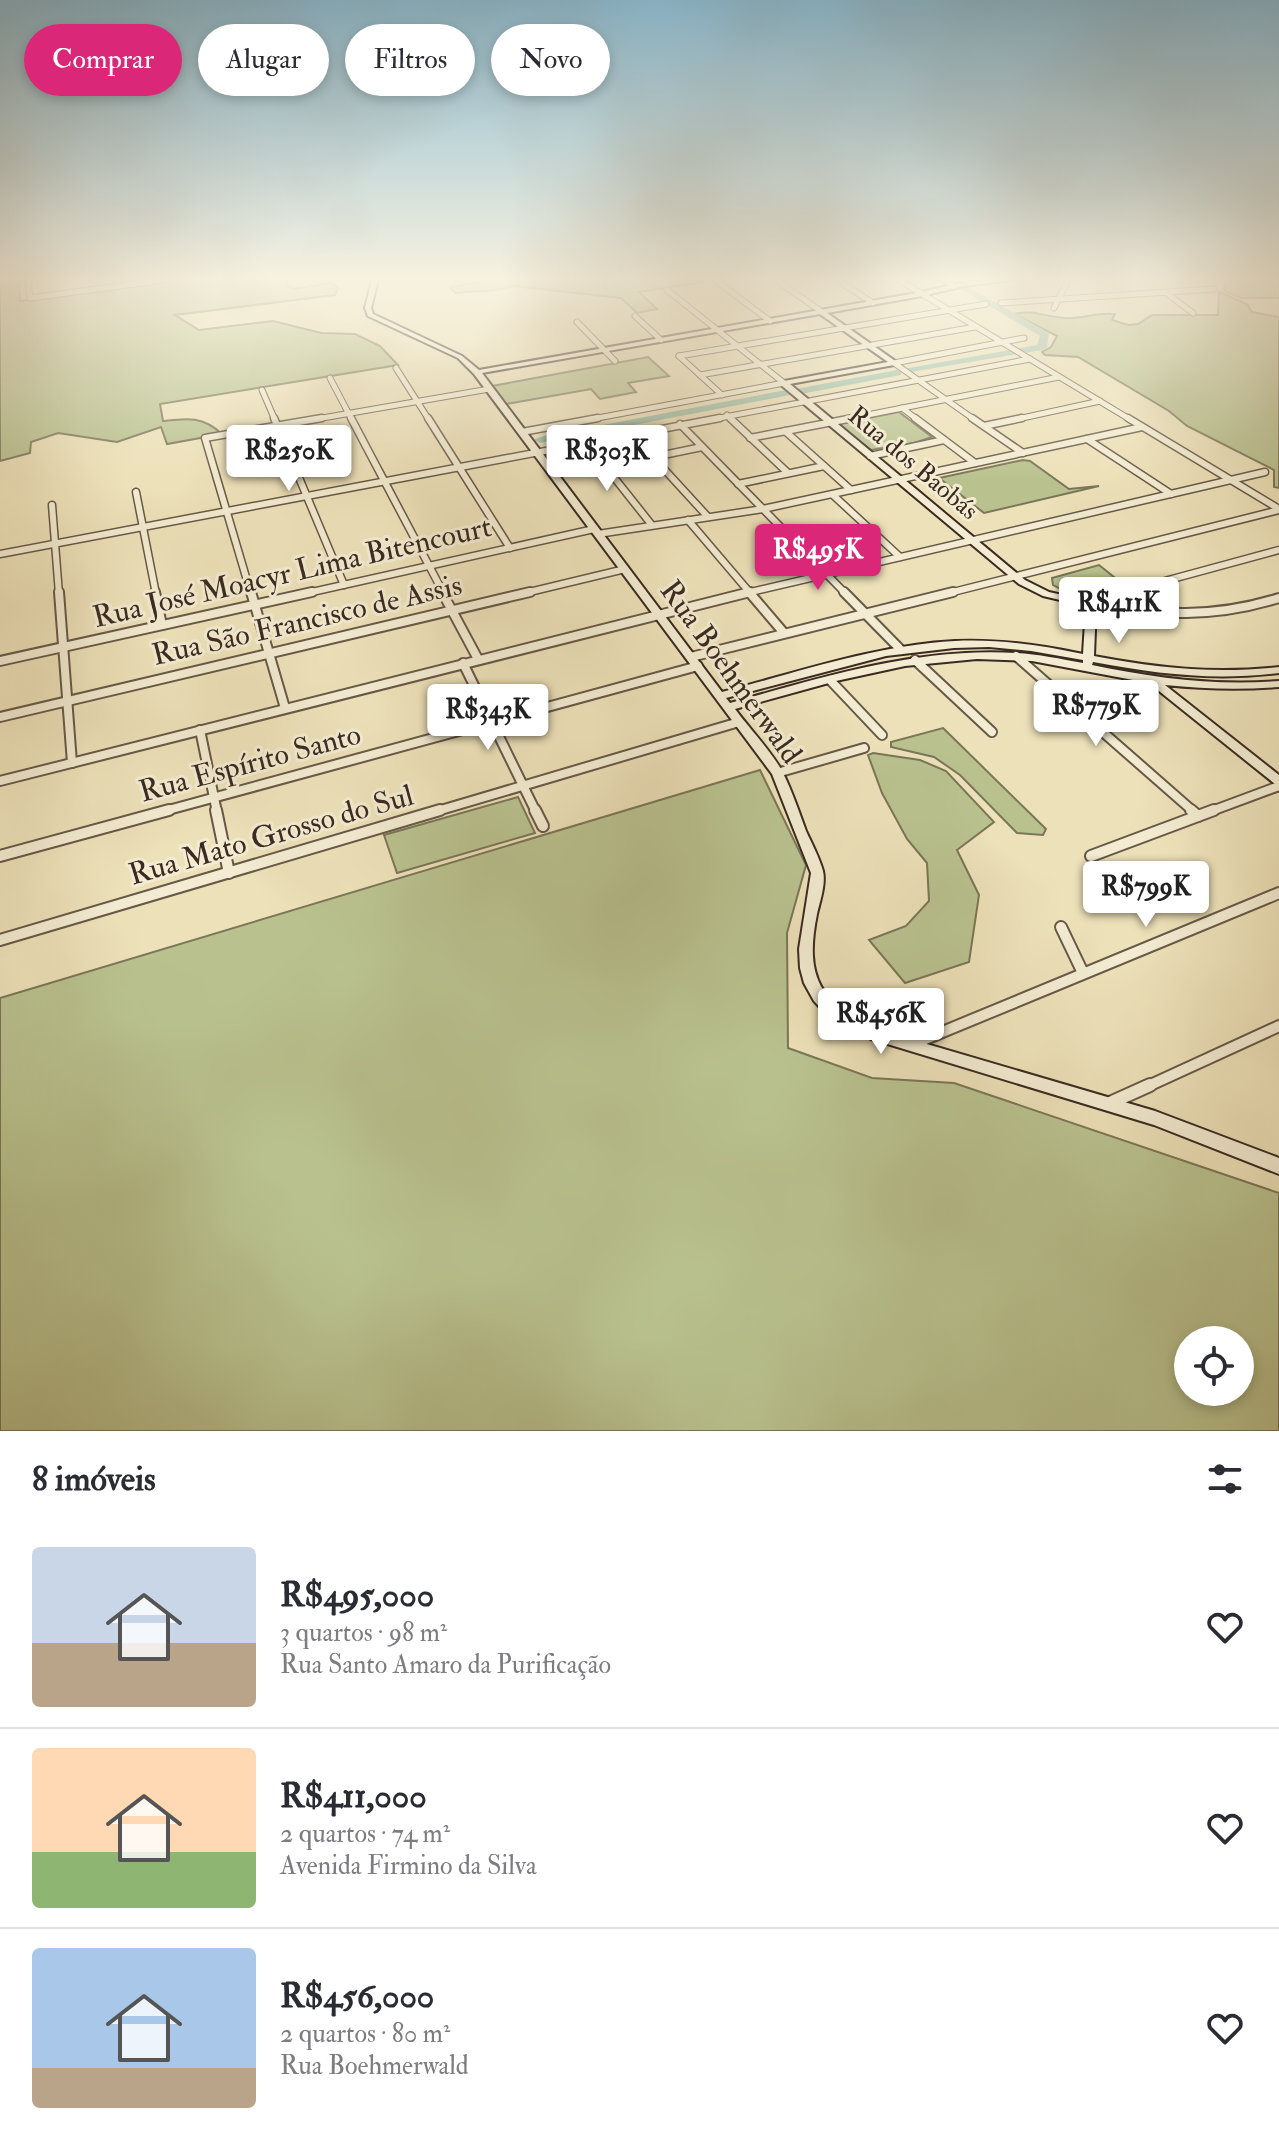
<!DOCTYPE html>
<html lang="pt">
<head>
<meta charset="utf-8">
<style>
	body { margin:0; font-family:"IM FELL Double Pica",serif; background:#f7f7f7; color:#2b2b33; height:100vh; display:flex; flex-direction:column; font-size:30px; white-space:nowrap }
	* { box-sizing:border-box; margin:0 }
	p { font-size:26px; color:#7c7c81 }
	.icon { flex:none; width:44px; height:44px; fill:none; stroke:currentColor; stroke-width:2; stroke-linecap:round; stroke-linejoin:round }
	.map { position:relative; height:1431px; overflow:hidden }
	.panel { display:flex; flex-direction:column; background:#fff; flex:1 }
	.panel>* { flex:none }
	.banner { position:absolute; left:24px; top:24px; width:800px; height:72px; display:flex; gap:16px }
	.buttons { position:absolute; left:1174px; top:1326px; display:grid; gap:16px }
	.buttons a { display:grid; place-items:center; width:80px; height:80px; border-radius:50%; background:#fff; box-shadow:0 4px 12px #0003; font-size:40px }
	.price { position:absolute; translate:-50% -68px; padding:0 18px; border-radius:8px; background:#fff; color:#222; font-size:26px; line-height:52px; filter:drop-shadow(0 2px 4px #0008) }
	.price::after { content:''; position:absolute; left:50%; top:48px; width:24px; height:18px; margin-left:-12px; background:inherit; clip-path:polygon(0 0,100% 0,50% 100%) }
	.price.selected { background:#db2777; color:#fff }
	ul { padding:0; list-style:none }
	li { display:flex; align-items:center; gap:24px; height:200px; padding:0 32px }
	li+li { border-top:2px solid #e1e1e2 }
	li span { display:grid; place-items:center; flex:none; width:224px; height:160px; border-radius:8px; color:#555 }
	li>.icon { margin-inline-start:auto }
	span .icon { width:96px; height:96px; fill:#fffc; stroke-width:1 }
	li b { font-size:34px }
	h2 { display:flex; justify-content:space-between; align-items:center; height:96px; padding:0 32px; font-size:34px }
	.pill { padding:0 28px; border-radius:36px; background:#fff; box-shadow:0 4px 12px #0003; font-size:28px; line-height:72px }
	.pill.selected { background:#db2777; color:#fff }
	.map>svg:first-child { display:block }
</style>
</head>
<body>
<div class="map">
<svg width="1279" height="1431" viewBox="0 0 1279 1431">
	<rect width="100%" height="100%" fill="#ede1b9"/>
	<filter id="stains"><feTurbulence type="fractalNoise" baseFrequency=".0025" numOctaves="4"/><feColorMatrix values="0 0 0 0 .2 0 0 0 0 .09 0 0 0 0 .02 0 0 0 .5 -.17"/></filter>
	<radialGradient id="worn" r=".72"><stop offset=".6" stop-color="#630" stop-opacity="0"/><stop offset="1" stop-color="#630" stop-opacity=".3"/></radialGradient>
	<g fill="#b9c28f" stroke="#7a7658" stroke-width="2" fill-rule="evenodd">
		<path d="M19,280L20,301L182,280H288L287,284L293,289L331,283L338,288L335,295L175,315L199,330L273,321L321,333L355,334L380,346L398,365L160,404L163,421C188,418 203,416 222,434L167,444L161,427L117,442L58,433L31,442L30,453L0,461V283Z"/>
		<path d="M492,280H716L639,292L657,309L637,313L621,298L513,286C493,293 477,290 455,293L450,287Z"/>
		<polygon points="1226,280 1279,280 1279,298 1241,298 1224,291"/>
		<path d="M1219,292L1247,304L1252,312L1279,317V488L1274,487V470L1187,426L1169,411L1078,357L1045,355L1042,352L1051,347L1057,336L1014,314C1031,309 1047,317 1065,318C1082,319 1097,312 1115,314L1112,320L1128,325L1138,324L1152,315H1218Z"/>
		<polygon points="648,357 669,376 628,383 636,392 600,399 591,389 506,404 492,386"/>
		<polygon points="899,412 932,437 914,443 871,450 838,424"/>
		<polygon points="1023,460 1030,461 1069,489 1099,486 984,513 939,478"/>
		<path d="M1099,565L1125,586C1095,596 1081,602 1053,585L1052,578Z"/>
		<polygon points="943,728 1046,829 1043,835 1017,833 960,775 934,757 891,747 891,742"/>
		<polygon points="873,753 920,760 946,771 994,822 957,850 979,895 969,962 905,983 869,940 906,926 929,901 927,863 907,839 882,793 868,755"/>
		<path d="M760,770L806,865L787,933L788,1048L872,1078L954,1083L1279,1193V1431H0V998ZM1188,1340H1240V1392H1188Z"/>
		<polygon points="518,797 535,833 397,873 384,835"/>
	</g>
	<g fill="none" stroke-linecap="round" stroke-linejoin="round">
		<g fill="#9abea9" fill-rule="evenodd">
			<polygon points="965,285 1049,333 1047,347 1042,350 905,373 905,369 909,368 1037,345 1040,336 962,290 962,286"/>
			<polygon points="897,370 901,371 901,375 801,394 796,391 801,388"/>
			<polygon points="786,390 791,393 790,395 540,443 534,440 540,437"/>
		</g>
		<defs>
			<g id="street-far4">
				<polyline points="28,280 30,298 164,280"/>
				<polyline points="776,280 822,312"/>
				<polyline points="837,280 873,303"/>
				<polyline points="899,280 1131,420"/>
				<polyline points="944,280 954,286"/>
				<polyline points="718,282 770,321"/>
				<polyline points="667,290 784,383"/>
				<polyline points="1166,293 1193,313"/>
				<polyline points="1001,303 1214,289"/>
				<polyline points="1054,308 1068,280"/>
				<polyline points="635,316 661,340"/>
				<polyline points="577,322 615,361"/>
				<polyline points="679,356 986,304"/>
				<polyline points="679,356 722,395"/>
				<polyline points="894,363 975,420"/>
				<polyline points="894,363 1024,338"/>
				<polyline points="396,368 429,420"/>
				<polyline points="700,375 975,327"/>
				<polyline points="330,378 352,420"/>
				<polyline points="262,390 275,420"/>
				<polyline points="902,408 918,420"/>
				<polyline points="727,415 732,420"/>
				<polyline points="311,420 489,389"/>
				<polyline points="587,420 784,383"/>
				<polyline points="709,420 1030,359"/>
				<polyline points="842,420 1059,377"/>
				<polyline points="1013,420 1100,401"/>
			</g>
			<g id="street-far3">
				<polyline points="274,418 344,585"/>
				<polyline points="351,418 444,594"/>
				<polyline points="428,418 510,548"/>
				<polyline points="730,418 788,473"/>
				<polyline points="915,418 975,463"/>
				<polyline points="972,418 1023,453"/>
				<polyline points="1128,418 1279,509"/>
				<polyline points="680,424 846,594"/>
				<polyline points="984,426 1022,418"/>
				<polyline points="785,431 851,490"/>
				<polyline points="522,432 598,418"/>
				<polyline points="750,438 853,418"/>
				<polyline points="1087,439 1171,494"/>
				<polyline points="586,442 651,524"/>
				<polyline points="870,456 944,440"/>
				<polyline points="653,457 708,517"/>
				<polyline points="605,467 702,447"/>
				<polyline points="738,484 824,466"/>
				<polyline points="136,492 156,594"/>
				<polyline points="833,495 900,557"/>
				<polyline points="52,505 59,594"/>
				<polyline points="688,520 751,594"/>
				<polyline points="598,534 763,509 1142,427"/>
				<polyline points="0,554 720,418"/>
				<polyline points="251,594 205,438 322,418"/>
				<polyline points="303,594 594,529"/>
				<polyline points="521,594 625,569"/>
				<polyline points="742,594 1265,472"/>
				<polyline points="945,594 1279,510"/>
				<polyline points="1117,594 1279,550"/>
			</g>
			<g id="street-far2">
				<polyline points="59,592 72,763"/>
				<polyline points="155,592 162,625"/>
				<polyline points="251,592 285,708"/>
				<polyline points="442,592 478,659"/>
				<polyline points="749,592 784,633"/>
				<polyline points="844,592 901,650"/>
				<polyline points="1091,604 1124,592"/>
				<path d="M1091,604C1160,615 1212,619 1279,598"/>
				<polyline points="1016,656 1194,812"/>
				<polyline points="691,657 953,592"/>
				<polyline points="915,660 992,732"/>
				<polyline points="0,661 312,592"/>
				<polyline points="463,663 536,812"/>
				<polyline points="830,680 882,735"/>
				<polyline points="0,717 530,592"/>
				<polyline points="200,730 217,812"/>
				<polyline points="777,773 864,748"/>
				<polyline points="0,781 750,592"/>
				<polyline points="161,812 698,666"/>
				<polyline points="434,812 739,722"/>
				<polyline points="1209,812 1279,786"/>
			</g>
			<g id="street-far1">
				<polyline points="216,810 229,873"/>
				<polyline points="535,810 543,826"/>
				<polyline points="1191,810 1198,816"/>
				<polyline points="0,856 169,810"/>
				<polyline points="1091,856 1214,810"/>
				<polyline points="1061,927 1083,973"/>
				<polyline points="0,940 440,810"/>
				<polyline points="911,1045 1279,893"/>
				<polyline points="1146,1087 1279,1026"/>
			</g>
			<polyline id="street" points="1110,1103 1150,1085"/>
			<path id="secondary" d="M372,280H378L371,308L373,314L462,356L479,370L922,292L964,282L1012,280L964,286L922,296L827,313L898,363L894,365L790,384L1025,580L1049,592L1094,602L1096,604L1094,656C1157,668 1214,674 1279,667V673C1213,681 1158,674 1093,662L1092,665C1154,678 1215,686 1279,681V687C1241,690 1203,689 1165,685L1279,775V785L1275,784L1149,683L1032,661L977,659L905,666L836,681L735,709C749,728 773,753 783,773C792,791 799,812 806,831C812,844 819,857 823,871C826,884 820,901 817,914C804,978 820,1004 879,1030L1155,1111L1279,1158V1174L1154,1125L871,1039L837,1022L824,1012L814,1001L804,983L800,968L799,949L811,873L772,774L474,374L458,358L368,316L365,308ZM820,314L888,362L784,381H781V385L1019,584L1043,596L1086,606L1083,654C1041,645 999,639 955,641C876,645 799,672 722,692L482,373ZM989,647L1031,651L1083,660V663C1061,659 1038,654 1016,653C918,647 823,677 730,703L726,698L886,656L954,648Z"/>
		</defs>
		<use href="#street-far4" stroke="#675847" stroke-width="7"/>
		<use href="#street-far3" stroke="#675847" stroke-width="9"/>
		<use href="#street-far2" stroke="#675847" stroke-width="12"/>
		<use href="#street-far1" stroke="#675847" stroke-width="14"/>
		<use href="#street" stroke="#675847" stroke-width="16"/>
		<use href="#secondary" stroke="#3a2a21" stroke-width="4"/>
		<use href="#street-far4" stroke="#f3ecd2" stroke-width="5"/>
		<use href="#street-far3" stroke="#f3ecd2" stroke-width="6"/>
		<use href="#street-far2" stroke="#f3ecd2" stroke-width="8"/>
		<use href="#street-far1" stroke="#f3ecd2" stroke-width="10"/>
		<use href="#street" stroke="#f3ecd2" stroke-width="12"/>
		<use href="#secondary" fill="#f3ecd2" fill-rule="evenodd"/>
	</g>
	<linearGradient id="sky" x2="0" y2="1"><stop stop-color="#89b8cf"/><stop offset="0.58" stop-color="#f7f2e0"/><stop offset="1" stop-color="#f7f2e0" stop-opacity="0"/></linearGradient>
	<rect width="1279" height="481" fill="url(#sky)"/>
	<g text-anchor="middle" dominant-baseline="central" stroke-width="6" stroke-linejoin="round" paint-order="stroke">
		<g font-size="26" fill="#3a2a21" stroke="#f3ecd2">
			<text transform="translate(913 463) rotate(40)">Rua dos Baobás</text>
		</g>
		<g font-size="30" fill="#3a2a21" stroke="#f3ecd2">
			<text transform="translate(292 572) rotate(-13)">Rua José Moacyr Lima Bitencourt</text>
			<text transform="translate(307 620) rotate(-13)">Rua São Francisco de Assis</text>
			<text transform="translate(731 672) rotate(54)">Rua Boehmerwald</text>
			<text transform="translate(250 763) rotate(-15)">Rua Espírito Santo</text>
			<text transform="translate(271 835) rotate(-16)">Rua Mato Grosso do Sul</text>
		</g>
	</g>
	<rect width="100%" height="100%" filter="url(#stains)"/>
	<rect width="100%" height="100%" fill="url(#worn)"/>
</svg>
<div class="buttons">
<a><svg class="icon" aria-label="locate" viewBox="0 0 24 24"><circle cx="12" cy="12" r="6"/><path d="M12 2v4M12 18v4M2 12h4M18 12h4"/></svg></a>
</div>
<b class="price" style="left:289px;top:493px">R$250K</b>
<b class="price" style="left:607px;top:493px">R$303K</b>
<b class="price selected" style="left:818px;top:592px">R$495K</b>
<b class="price" style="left:1119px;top:645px">R$411K</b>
<b class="price" style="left:1096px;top:748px">R$779K</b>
<b class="price" style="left:488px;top:752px">R$343K</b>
<b class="price" style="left:1146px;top:929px">R$799K</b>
<b class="price" style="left:881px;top:1056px">R$456K</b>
<div class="banner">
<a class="pill selected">Comprar</a>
<a class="pill">Alugar</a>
<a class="pill">Filtros</a>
<a class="pill">Novo</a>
</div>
</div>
<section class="panel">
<h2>8 imóveis<svg class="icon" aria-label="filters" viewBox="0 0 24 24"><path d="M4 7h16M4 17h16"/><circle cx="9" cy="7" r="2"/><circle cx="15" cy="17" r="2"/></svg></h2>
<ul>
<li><span style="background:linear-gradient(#c9d6e8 60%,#b9a48a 0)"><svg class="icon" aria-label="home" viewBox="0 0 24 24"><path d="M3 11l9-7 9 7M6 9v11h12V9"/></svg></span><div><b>R$495,000</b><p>3 quartos · 98 m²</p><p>Rua Santo Amaro da Purificação</p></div><svg class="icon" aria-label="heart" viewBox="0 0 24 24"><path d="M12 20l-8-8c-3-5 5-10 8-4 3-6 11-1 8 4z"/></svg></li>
<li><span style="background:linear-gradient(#ffd9b3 65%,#8fb573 0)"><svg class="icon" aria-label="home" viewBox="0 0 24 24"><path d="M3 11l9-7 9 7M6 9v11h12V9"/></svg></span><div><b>R$411,000</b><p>2 quartos · 74 m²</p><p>Avenida Firmino da Silva</p></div><svg class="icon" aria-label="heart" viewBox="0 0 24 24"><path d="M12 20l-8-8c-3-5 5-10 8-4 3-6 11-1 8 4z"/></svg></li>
<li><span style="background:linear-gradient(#a9c7e8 75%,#b9a48a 0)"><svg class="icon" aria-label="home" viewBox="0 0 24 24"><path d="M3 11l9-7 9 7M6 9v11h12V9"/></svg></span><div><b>R$456,000</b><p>2 quartos · 80 m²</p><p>Rua Boehmerwald</p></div><svg class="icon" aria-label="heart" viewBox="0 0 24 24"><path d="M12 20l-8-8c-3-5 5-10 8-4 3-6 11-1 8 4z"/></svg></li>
</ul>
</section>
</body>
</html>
